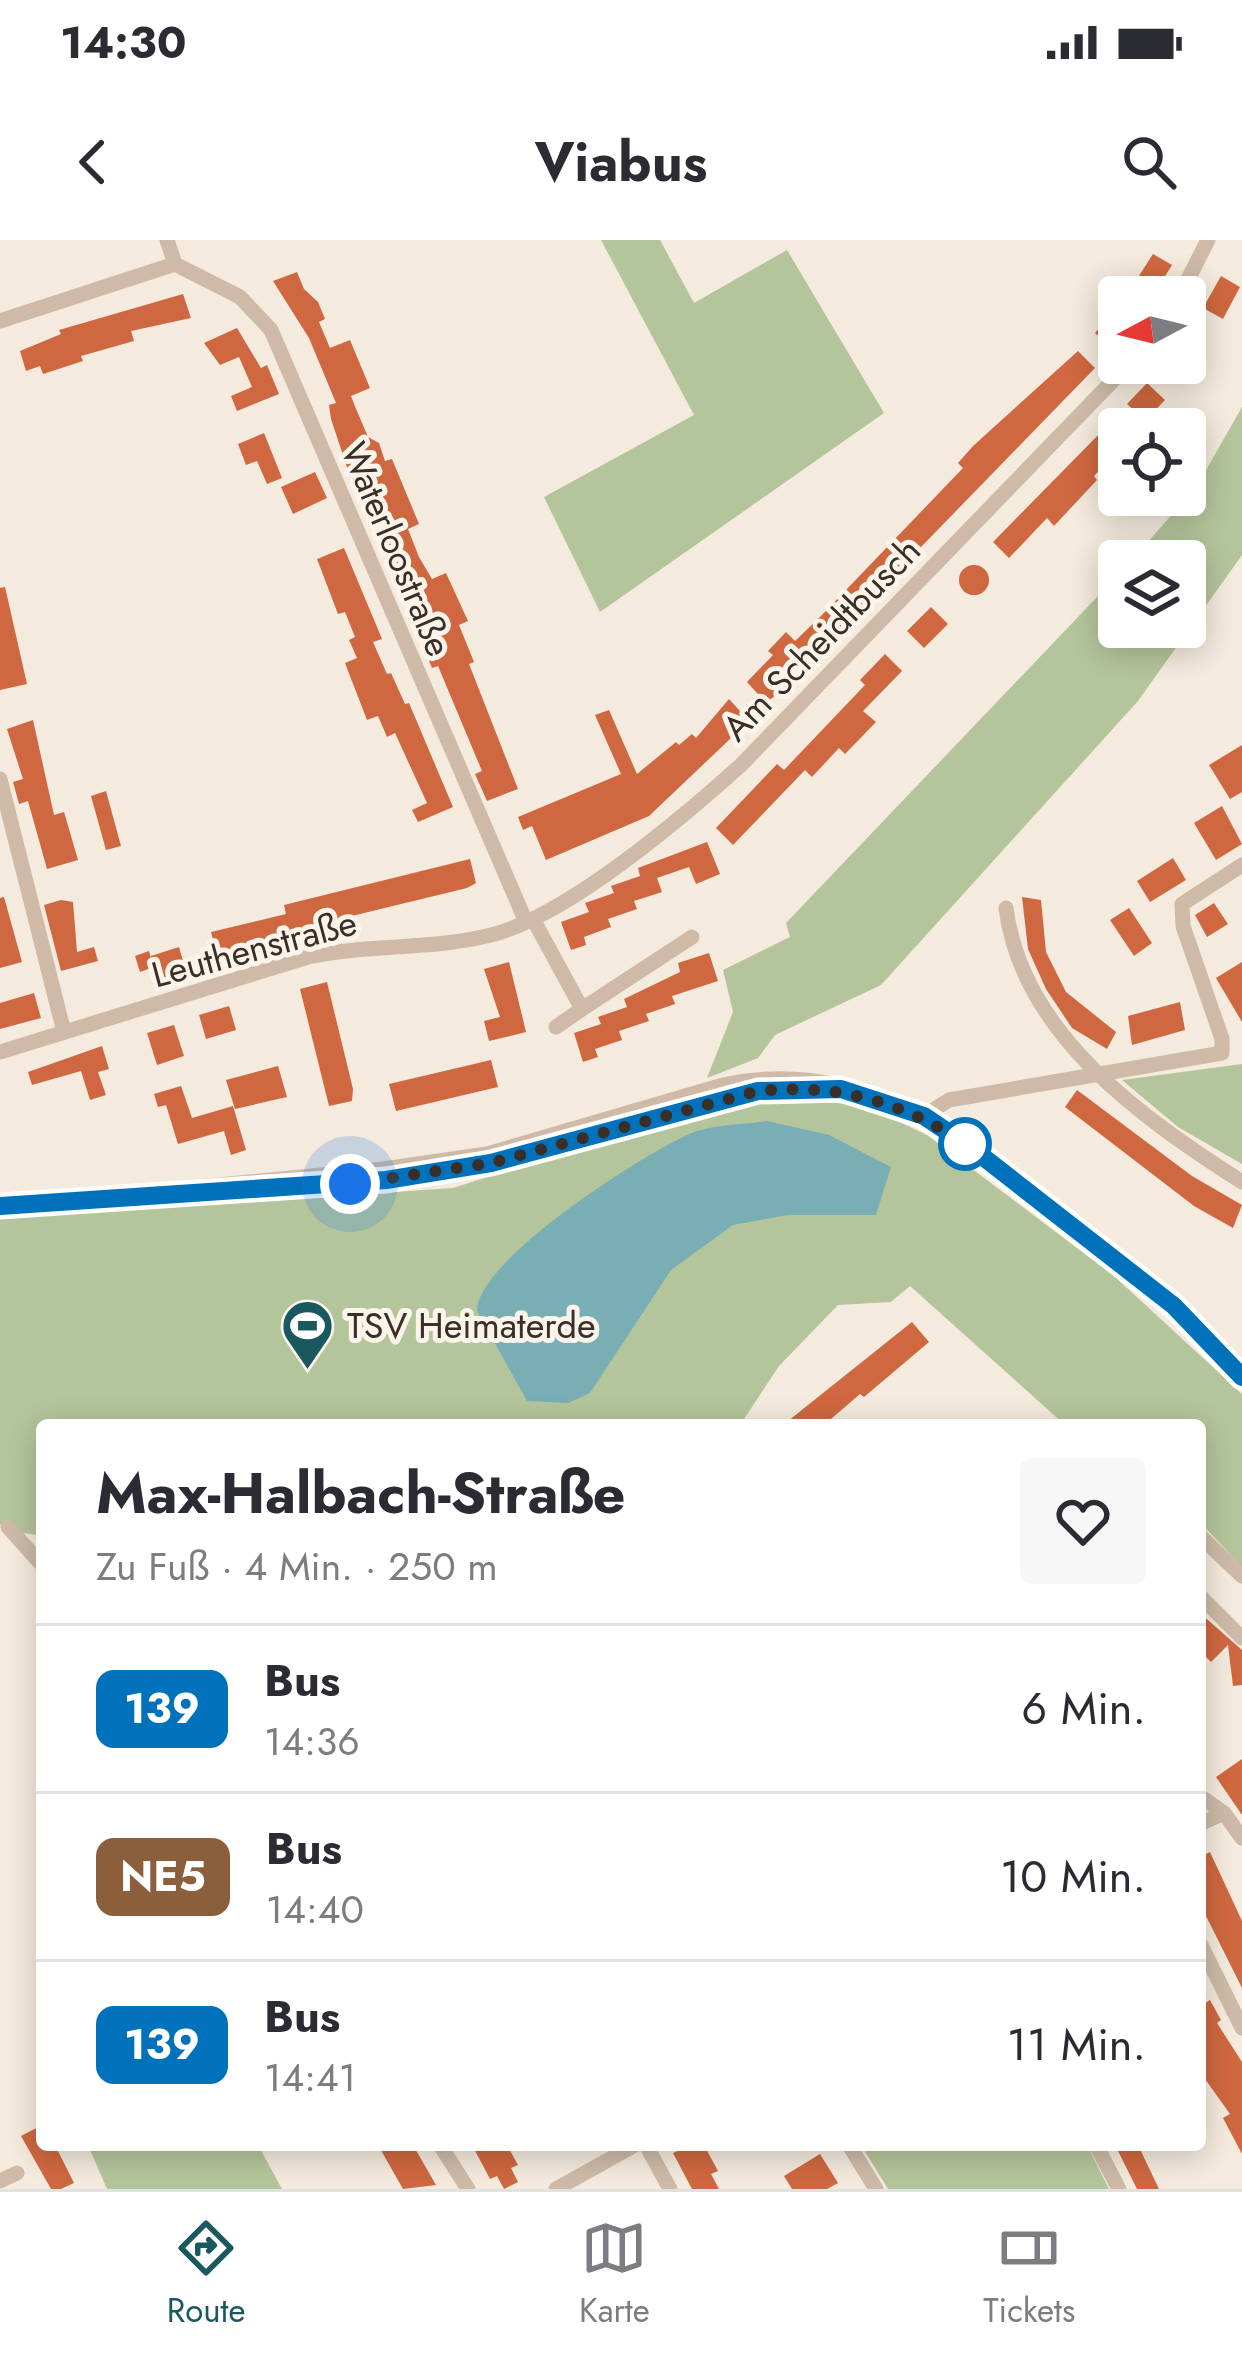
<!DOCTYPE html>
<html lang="de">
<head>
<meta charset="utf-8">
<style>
  :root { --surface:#fff; --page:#f7f7f7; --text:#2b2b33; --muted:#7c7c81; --line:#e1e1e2; --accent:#1a585f }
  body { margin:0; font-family:Jost,sans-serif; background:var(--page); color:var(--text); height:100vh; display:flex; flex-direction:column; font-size:45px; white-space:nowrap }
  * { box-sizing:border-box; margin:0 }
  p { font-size:39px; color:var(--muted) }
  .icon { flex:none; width:66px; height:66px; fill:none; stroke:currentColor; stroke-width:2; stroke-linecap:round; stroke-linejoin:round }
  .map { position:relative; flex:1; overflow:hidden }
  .side { position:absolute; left:36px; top:1179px; width:1170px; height:732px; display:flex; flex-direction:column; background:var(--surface); border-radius:12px; box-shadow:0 6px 30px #0003 }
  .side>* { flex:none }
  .badge { padding:0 24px; border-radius:18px; font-size:42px; line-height:78px }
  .needle { width:78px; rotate:263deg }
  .fabs { position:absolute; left:1098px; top:36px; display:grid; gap:24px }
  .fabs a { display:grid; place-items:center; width:108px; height:108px; border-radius:12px; background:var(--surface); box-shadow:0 6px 30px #0003; font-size:60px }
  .you { position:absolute; width:60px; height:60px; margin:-30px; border:9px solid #fff; border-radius:50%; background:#1a73e8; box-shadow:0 0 0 18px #1a73e833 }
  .map>.badge { position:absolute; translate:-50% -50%; box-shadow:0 0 0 6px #fff }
  .round { display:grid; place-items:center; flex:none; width:126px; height:126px; border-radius:12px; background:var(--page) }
  .summary { display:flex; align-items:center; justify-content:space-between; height:204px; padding:0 60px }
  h1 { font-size:57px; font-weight:700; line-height:90px }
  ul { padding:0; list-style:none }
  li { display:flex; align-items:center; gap:36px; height:168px; padding:0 60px; border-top:3px solid var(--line) }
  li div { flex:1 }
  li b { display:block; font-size:45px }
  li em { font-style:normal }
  li .badge { min-width:132px; font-weight:700; text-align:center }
  .status { display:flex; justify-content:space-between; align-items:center; height:84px; padding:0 60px; background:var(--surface); direction:ltr }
  .status svg { height:33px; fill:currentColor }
  header { display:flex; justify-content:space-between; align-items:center; height:156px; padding:0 60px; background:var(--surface); font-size:54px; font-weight:700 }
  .tabs { display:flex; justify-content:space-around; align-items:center; height:168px; border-top:3px solid var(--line); background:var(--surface); font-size:33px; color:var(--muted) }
  .tabs a { display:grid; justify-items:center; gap:6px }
  .tabs .on { color:var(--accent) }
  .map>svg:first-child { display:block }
  .green { fill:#b5c59b }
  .water { fill:#79afb4 }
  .building { fill:#cf6840 }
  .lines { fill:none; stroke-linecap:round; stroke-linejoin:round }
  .minor { stroke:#cebaa7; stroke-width:15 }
  .line-casing { stroke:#fff; stroke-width:27 }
  .line { stroke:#0072bc; stroke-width:18 }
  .walk { stroke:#3a2e28; stroke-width:12; stroke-dasharray:0 21.6 }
  .stop-dot { fill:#fff; stroke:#0072bc; stroke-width:6 }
  .labels { text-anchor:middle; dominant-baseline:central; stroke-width:10; stroke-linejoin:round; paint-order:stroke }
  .street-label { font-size:36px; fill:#3a2e28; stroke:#fbf4ea }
  .poi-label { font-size:36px; fill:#3a2e28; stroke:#fbf4ea; text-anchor:start }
</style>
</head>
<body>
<div class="status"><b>14:30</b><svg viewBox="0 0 49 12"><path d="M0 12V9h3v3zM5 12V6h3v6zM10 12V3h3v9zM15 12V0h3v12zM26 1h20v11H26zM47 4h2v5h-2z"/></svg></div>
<header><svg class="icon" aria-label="back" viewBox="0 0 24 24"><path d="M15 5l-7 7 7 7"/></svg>Viabus<svg class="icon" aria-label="search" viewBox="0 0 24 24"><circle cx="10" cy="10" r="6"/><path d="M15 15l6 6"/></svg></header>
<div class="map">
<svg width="1242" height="1949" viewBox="0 0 1242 1949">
  <rect width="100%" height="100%" fill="#f4eadd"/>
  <path class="green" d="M601,0H660L694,63L787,10L884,173L600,372L544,257L694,175Z
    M1242,167V315L1138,461L881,745L775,795L758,818L707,838L733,772L723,730L790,697L786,683L1119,334V387H1185V321H1131L1197,246Z
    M1242,824V924L1178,887L1122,840Z
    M765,849L874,870L927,895L1114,1036L1242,1154V1327L1200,1282V1185H1065L910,1046L891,1062L838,1065L779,1126L740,1185H42V1296L6,1290L0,1284V979L453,948Z
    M88,1905H258L282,1949H107Z
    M861,1905H1087L1109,1949H888Z"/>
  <path class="water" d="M767,881L829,895L891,927L876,975H787L733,985L671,1030L590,1153L568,1163L527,1161L477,1071C477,1020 640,917 685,896C708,884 741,885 767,881Z"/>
  <path class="building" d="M1153,14L1172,25L1154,54L1135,42Z
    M297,32L304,49L318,62L325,79L319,82L330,108L350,100L370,148L351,156L354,164L368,197L379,203L385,221L392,219L419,284L408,289L419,317L432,339L446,333L468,381L459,385L474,422L469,424L518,549L487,561L475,534L482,531L438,426L432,428L424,408L438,402L408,331L401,334L355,227L348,230L331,179L329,165L336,163L309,98L273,41Z
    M1221,36L1240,47L1223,79L1203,68Z
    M183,54L191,78L131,91L134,101L81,116L83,121L43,134L40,126L26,131L20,111L61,94L59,90Z
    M1119,64V100L1112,108L1095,93Z
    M237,88L261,128L267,125L279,154L237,171L231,156L252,147L239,117L220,125L204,103Z
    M1185,94L1205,110L1185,136Z
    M1078,111L1095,128L851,379L824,406L817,400L797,420L777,443L783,449L766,463L747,442L773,415L768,411L786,392L795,401L821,376L963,228L958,223L973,206Z
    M1147,143L1165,160L1145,181L1127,164Z
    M1106,187L1119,199V210L1094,236L1097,240L1054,286L1047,278L1009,318L993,302Z
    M264,193L282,238L267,244L257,221L246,225L238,204Z
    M315,232L327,258L293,274L281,247Z
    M344,308L382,399L373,402L387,434L391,433L405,464L409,463L453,567L418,582L412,570L427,563L395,493L387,497L378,476L367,480L345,423L357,418L349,400L355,397L345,372L338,374L317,319Z
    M959 340a15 15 0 1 1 30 0a15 15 0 1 1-30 0Z
    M5,347L27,444L0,450V348Z
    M931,367L948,384L924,408L907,391Z
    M885,414L902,431L863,471L876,482L845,514L839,508L812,537L805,530L733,605L716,588L777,524L784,530L865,445L860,440Z
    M729,459L749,481L649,576L546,620L532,586L523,590L518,577L621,534L595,475L609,470L637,534L676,502L679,505L692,494L696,498Z
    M33,480L54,575L64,572L78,620L47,629L28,561L19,564L13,542L23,539L7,489Z
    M1242,505V552L1230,559L1209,525Z
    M106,551L121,606L106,610L91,556Z
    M1222,566L1242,604L1216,620L1194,583Z
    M707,602L720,634L696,644L689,627L657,638L662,652L634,661L637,669L608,679L611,687L584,697L586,705L571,710L561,682L589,672L585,663L614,653L611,646L640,636L638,628Z
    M1173,618L1186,640L1150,662L1137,641Z
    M470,619L476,643L467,648L290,691L292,700L218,719L211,692L286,674L284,665Z
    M4,657L22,722L0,728V658Z
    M1022,657L1041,660L1046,712L1066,752L1116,792L1107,809L1072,788L1046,749L1028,709Z
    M61,660L73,662L77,712L94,707L98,721L61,731L44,665Z
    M1214,663L1228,684L1207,697L1195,675Z
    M1129,668L1152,703L1134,716L1110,680Z
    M179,707L186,731L158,740L154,727L140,732L135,716L149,711L152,722L151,716Z
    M709,713L718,741L672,756L675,764L646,774L649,781L619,791L622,800L595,809L598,817L583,822L574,793L601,784L598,777L627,767L624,759L680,732L678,723Z
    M509,722L526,792L489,801L484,781L500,777L484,729Z
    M1242,722V782L1216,738Z
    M327,742L353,849L352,861L329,866L300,749Z
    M34,753L41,778L0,789V763Z
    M1180,762L1185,790L1132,805L1128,776Z
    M229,766L236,790L206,799L199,775Z
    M174,785L184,816L157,825L147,793Z
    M102,806L109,829L98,832L106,855L90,860L81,831L32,845L28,832Z
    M491,820L498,847L396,871L389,844Z
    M278,826L287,857L235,869L226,840Z
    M181,846L192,878L233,866L246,910L231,915L224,891L178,904L166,865L158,867L154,854Z
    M1077,850L1192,936L1242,965L1233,988L1194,966L1065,867Z
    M912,1082L929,1102L864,1157L860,1154L824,1185H783Z
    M1200,1373L1242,1410V1445L1233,1446L1228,1405L1211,1422L1200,1411Z
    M1242,1519V1575L1216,1537Z
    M1210,1612L1242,1681V1748L1200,1664V1617Z
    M1210,1760L1221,1780L1217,1783L1242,1822V1914L1223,1878L1230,1874L1200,1832V1766Z
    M42,1885V1905H55L74,1943L61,1949H51L21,1896Z
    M378,1905H413L436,1945L403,1949Z
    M472,1905H507L518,1925L511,1928L518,1942L504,1949L497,1936L490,1939Z
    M678,1905H704L718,1931L711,1934L719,1949H692L673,1913L680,1910Z
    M1115,1905H1138L1159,1949H1137Z
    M820,1914L838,1943L827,1949H792L784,1936Z"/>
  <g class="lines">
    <path class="minor" d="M167,0L175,24
      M175,24L240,57L271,90L526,682
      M1179,57L1208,0
      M0,81L175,24
      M0,539L64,792
      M1006,668C1022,794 1142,878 1242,942
      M533,679L582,769L692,697
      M556,787L582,769
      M0,812L308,717C369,704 431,710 491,695C567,676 682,578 741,525L1130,123
      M924,876L949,860L1222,813V799L1183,686L1182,664L1242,625
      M505,919L757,851L820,848
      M208,953L385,940L458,928
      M0,966L383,929L487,914L723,845C865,814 957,901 1061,980C1126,1030 1186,1077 1242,1137
      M8,1287L42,1325
      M1200,1296L1242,1336
      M1200,1356L1242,1398
      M1200,1556L1224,1573L1242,1598
      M1200,1584L1224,1573
      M1200,1703L1242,1788
      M440,1905L468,1949
      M646,1905L670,1949
      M849,1905L876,1949
      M1096,1905L1119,1949
      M0,1941L17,1933
      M556,1949L635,1905"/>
  </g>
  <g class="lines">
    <defs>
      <path id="line" d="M0,966L386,940L491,923L758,851L841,849L924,876L973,909L1174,1066L1242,1137"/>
    </defs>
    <use href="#line" class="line-casing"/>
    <use href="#line" class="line"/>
    <path class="walk" d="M350,944L491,923L758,851C841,843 904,862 973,909L965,904"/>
  </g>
  <defs>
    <symbol id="stadium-pin" viewBox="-11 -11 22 30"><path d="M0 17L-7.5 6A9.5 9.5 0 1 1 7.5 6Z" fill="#1a585f" stroke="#fbf4ea"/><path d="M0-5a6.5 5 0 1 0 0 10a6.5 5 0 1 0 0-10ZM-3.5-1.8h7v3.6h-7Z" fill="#fff"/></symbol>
  </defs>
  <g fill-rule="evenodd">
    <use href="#stadium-pin" x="278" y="1056" width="59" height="81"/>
  </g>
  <circle class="stop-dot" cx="965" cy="904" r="24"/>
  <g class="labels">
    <g class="street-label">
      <text transform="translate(397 309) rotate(67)">Waterloostraße</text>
      <text transform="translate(821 399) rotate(-46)">Am Scheidtbusch</text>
      <text transform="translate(254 708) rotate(-15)">Leuthenstraße</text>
    </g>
    <g class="poi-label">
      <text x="347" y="1085">TSV Heimaterde</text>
    </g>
  </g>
</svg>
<div class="fabs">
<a><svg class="needle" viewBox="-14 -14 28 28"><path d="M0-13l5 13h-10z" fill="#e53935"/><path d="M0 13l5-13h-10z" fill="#7c7c81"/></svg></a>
<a><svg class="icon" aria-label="locate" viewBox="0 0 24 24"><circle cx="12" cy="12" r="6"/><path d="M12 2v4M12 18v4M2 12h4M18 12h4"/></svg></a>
<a><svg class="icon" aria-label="layers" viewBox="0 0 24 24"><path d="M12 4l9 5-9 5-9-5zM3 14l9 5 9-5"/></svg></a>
</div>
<div class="you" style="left:350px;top:944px"></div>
<section class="side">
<div class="summary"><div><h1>Max-Halbach-Straße</h1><p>Zu Fuß · 4 Min. · 250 m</p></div><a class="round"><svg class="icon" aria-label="heart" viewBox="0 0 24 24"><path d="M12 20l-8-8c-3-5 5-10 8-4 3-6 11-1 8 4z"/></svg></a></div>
<ul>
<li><span class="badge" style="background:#0072bc;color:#fff">139</span><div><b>Bus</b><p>14:36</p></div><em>6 Min.</em></li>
<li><span class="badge" style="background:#8b5e3c;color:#fff">NE5</span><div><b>Bus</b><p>14:40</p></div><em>10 Min.</em></li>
<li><span class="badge" style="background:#0072bc;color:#fff">139</span><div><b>Bus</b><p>14:41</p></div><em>11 Min.</em></li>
</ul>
</section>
</div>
<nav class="tabs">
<a class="on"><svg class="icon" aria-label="directions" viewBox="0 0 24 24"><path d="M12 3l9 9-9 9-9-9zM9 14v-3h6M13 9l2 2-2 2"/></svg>Route</a>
<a><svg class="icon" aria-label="map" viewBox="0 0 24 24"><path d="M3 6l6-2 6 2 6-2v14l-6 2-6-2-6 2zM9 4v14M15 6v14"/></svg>Karte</a>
<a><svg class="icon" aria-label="tickets" viewBox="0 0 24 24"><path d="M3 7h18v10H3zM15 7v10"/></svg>Tickets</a>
</nav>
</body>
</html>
